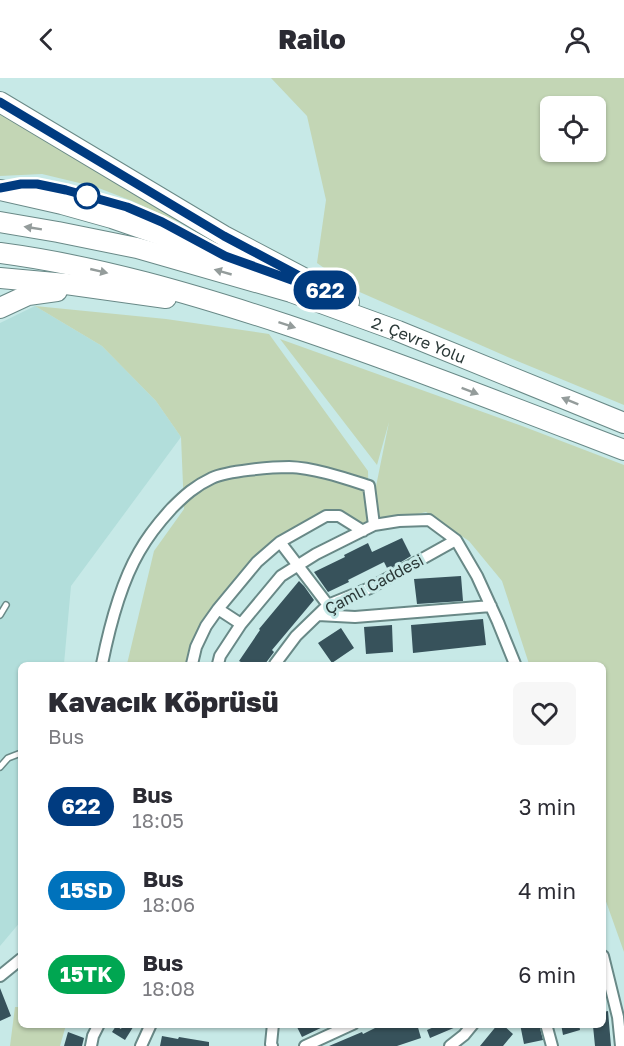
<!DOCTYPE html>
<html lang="en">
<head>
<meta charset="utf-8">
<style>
  :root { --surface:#fff; --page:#f7f7f7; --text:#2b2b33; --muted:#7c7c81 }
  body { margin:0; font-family:"Golos Text",sans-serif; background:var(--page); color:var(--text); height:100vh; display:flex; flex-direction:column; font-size:22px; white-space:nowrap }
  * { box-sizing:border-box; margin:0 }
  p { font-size:20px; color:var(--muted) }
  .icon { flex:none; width:33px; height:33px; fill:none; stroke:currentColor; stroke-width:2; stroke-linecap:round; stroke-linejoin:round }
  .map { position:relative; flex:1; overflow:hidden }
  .sheet { position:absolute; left:18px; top:584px; width:588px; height:366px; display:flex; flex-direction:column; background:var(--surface); border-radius:9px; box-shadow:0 2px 4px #0004 }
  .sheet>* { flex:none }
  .badge { padding:0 12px; border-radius:20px; font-size:21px; line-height:39px }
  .controls { position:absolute; left:540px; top:18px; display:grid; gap:12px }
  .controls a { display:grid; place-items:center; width:66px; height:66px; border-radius:9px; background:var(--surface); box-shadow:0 2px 4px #0004; font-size:30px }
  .map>.badge { position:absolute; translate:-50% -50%; box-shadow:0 0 0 3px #fff }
  .round { display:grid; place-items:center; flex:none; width:63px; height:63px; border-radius:9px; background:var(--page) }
  .summary { display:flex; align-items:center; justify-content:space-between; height:102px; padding:0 30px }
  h1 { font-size:28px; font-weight:800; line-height:45px }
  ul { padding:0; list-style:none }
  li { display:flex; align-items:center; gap:18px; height:84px; padding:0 30px }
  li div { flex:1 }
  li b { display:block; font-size:22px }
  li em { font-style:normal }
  li .badge { min-width:66px; font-weight:700; text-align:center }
  header { display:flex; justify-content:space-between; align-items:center; height:78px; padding:0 30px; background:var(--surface); font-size:27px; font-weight:800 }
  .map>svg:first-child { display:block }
  .built { fill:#b2dedb }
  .green { fill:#c3d6b5; fill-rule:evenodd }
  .building { fill:#37525b }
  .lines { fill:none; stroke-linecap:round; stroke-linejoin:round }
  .lane-casing { stroke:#698987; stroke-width:8 }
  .street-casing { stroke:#698987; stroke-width:14 }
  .highway-casing { stroke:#698987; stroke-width:22 }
  .lane { stroke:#fff; stroke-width:5 }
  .street { stroke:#fff; stroke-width:10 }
  .highway { stroke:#fff; stroke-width:20 }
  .oneway { fill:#949c9b }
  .line-casing { stroke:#fff; stroke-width:14 }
  .line { stroke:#003b80; stroke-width:9 }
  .stop-dot { fill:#fff; stroke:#003b80; stroke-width:3 }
  .labels { text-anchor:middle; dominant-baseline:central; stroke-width:6; stroke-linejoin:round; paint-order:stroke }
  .street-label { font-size:16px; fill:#2a3837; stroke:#c7e9e7 }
</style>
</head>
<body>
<header><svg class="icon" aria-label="back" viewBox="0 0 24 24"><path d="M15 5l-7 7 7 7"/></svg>Railo<svg class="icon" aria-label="person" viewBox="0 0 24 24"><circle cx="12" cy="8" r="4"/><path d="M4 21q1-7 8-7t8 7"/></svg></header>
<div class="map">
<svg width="624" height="968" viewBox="0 0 624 968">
  <rect width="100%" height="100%" fill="#c7e9e7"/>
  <path class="built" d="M35,228L102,268L156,323L181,359L71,508L64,586H21V843L0,868V245Z"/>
  <path class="green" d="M271,0H624V327L510,280L355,212L317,185L326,122L307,38ZM550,28H596V74H550Z
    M0,35L196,152L132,123L96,109L42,96L0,98Z
    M35,228L166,241L269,256L368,393L369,443L389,344L377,387L280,261L522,348L624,387V874L603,815V586H529L502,503L469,463L426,434L370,447L363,452L340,436L252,485L210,532L195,561L188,586H127L154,473L184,431L181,359L156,323L102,268Z
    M15,929H21V946L66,947L60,968H10Z"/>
  <path class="building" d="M402,460L411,478L388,492L384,484L348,502L349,504L328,514L314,494L345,479L344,477L368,465L372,474Z
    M461,498L463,523L417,526L414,501Z
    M299,503L304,508L314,522L272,572L274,574L265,586H245L239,583L260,552L259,551Z
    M483,541L486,567L413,575L411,547Z
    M392,547L393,574L366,576L364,549Z
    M341,550L354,570L332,585L318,565Z
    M0,910L11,938L0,943Z
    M608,933L611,968H595L593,948L603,947V934Z
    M123,946H135L125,962L112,954L116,948L121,951Z
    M302,946H329L302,959L297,949Z
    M383,946H417L421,960L397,968H329L362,954L363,956Z
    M441,946H463L430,960L427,952Z
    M498,946H502L513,956L503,968H480Z
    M520,946H539L543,962L524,966Z
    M561,946H579L580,952L563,957Z
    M68,954L84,960L82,968H64Z
    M162,958L178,961L179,959L209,964V968H160Z"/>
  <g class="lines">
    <defs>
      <path id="lane" d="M13,107C35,103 57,110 78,115C115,125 150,137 184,156
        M0,537L6,527
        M0,689L8,680L21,675"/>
      <path id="street" d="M280,464L328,527
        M218,531L241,546
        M318,537L355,539L491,528
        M102,586C109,551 121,505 139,474C148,458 160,443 172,430C185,417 195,408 212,400C227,393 271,389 289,389C315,390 344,400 369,408L374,447
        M192,586L196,569L206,548L218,531L257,484L280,464L326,438H339L363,453
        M218,586L220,578L241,546L281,498L316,476L374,447L399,443L429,442L456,462L477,498L498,544L515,586
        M275,586L296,558L328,527L370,510L456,462
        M603,878L618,939L621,968
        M0,898L21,881
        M546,946L552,968
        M91,968L93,958L99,946
        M141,968L151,946
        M272,968L271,966L273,946
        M305,968L353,946
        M450,968L464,957L473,946"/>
      <g id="highway">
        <path d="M0,24L224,158L349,224"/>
        <path d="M0,112L62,126L112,140L271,195"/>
        <path id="s1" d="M0,144L58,154L137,170L291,214L398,253L624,345"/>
        <path d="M0,175C98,188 193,216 287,247C400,285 512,329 624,372"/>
        <path d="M0,200L66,206L166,220"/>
        <path d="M0,230L28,217L57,213"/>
      </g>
    </defs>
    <use href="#lane" class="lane-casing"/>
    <use href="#street" class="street-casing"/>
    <use href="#highway" class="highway-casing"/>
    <use href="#lane" class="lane"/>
    <use href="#street" class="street"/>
    <use href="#highway" class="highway"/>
  </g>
  <defs><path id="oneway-solid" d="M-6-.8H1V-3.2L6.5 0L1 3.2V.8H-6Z" transform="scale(1.5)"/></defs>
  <g class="oneway">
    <use href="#oneway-solid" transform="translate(33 150) rotate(-171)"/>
    <use href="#oneway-solid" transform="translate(99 193) rotate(13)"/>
    <use href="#oneway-solid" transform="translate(223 194) rotate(-164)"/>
    <use href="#oneway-solid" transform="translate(287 247) rotate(18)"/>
    <use href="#oneway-solid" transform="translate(470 313) rotate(21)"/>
    <use href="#oneway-solid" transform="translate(570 323) rotate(-158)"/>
  </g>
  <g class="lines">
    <defs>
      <path id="line" d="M0,24L224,158L339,219L225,178L162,144L127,129L66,112L37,106H21L0,110"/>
    </defs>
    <use href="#line" class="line-casing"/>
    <use href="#line" class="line"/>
  </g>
  <circle class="stop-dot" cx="87" cy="118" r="12"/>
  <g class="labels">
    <g class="street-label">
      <text stroke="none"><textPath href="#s1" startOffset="436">2. Çevre Yolu</textPath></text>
      <text transform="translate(374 506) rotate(-28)">Çamlı Caddesi</text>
    </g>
  </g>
</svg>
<div class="controls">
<a><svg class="icon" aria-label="locate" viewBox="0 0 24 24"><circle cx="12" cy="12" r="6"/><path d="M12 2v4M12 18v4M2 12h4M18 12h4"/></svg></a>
</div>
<b class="badge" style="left:325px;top:212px;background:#003b80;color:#fff">622</b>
<section class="sheet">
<div class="summary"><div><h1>Kavacık Köprüsü</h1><p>Bus</p></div><a class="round"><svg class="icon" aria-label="heart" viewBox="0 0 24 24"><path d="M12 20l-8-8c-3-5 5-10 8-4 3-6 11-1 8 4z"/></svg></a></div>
<ul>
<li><span class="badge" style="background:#003b80;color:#fff">622</span><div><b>Bus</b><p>18:05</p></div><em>3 min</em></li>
<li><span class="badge" style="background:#0072bc;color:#fff">15SD</span><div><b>Bus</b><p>18:06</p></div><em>4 min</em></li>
<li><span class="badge" style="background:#00a651;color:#fff">15TK</span><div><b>Bus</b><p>18:08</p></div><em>6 min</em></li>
</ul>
</section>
</div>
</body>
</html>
